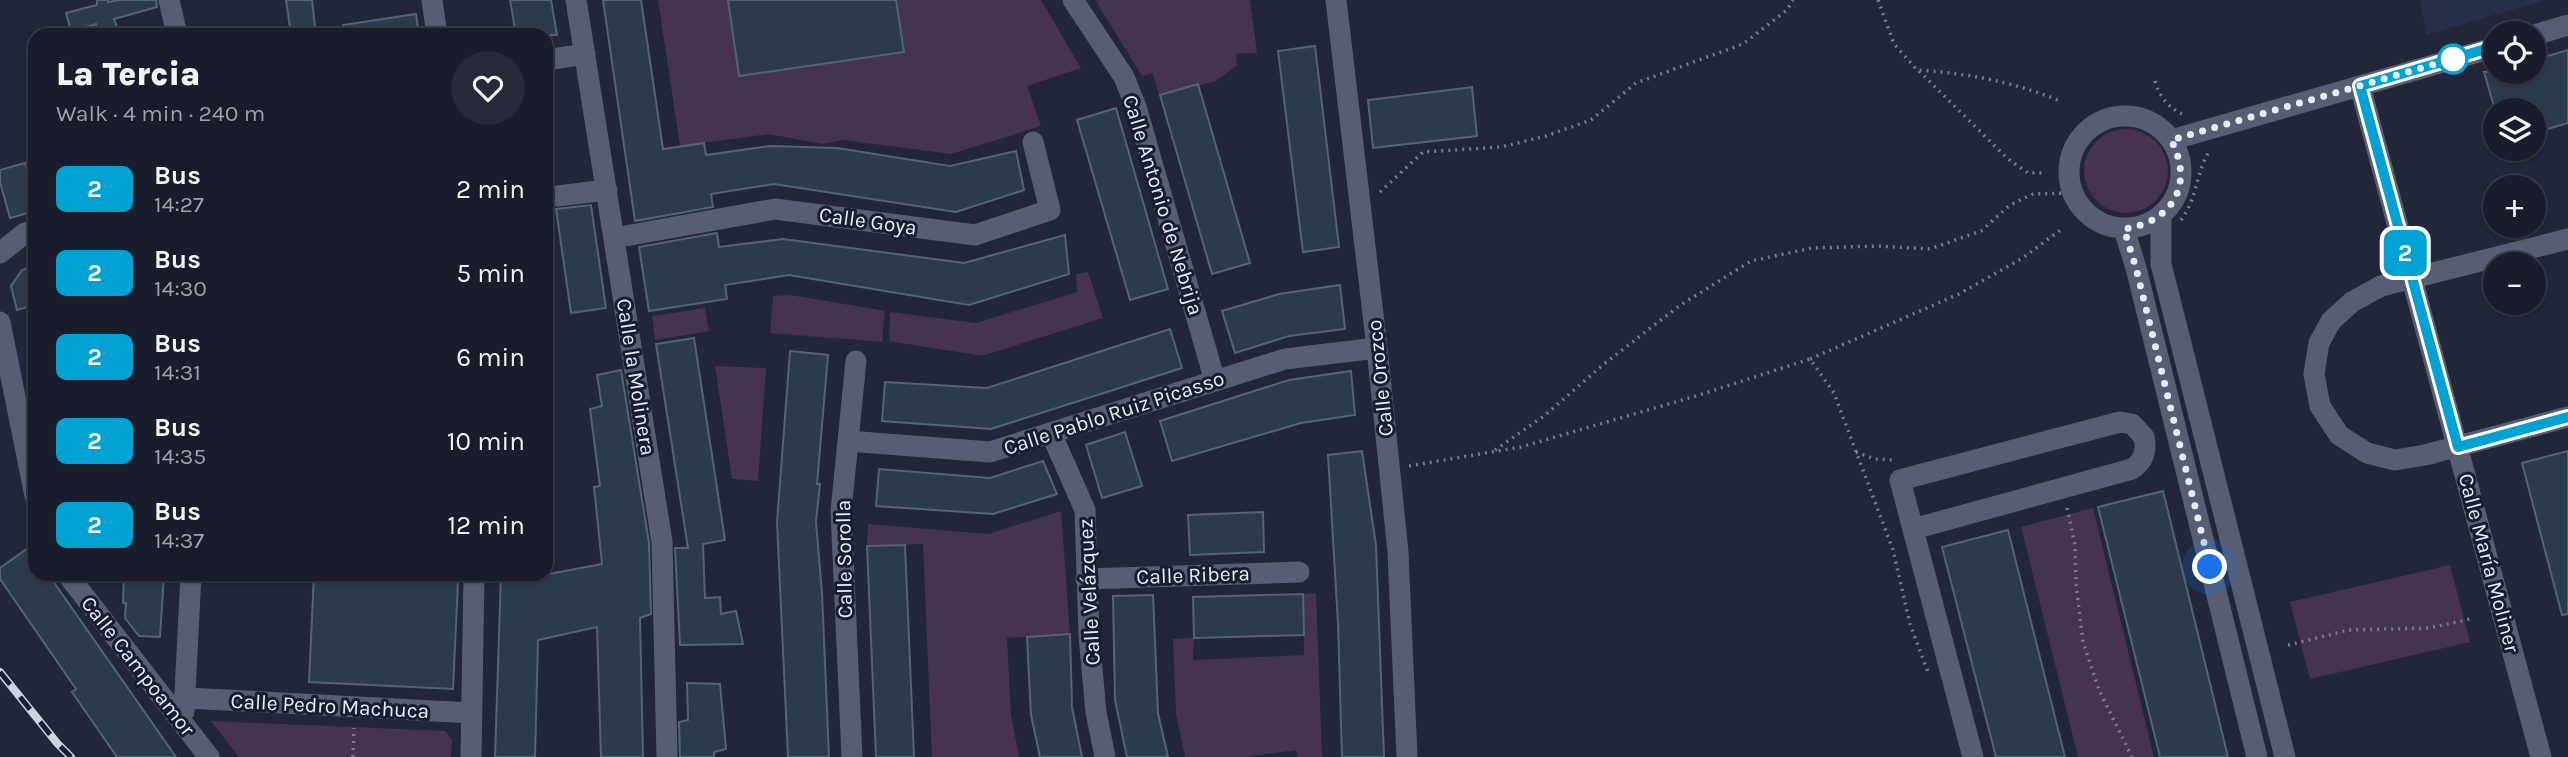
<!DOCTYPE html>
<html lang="en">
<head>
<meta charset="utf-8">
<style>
  :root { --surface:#191c2b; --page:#262937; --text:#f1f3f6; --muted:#9fa1a9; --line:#373a47 }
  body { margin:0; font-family:Karla,sans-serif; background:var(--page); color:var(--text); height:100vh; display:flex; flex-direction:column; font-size:26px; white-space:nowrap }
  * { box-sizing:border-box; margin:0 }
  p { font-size:23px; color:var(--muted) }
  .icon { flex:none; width:38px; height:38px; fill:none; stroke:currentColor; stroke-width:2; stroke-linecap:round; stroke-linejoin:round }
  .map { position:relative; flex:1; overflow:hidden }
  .panel { position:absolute; left:28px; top:28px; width:525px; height:553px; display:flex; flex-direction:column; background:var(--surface); border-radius:21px; box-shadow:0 2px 5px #0004,0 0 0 2px var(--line) }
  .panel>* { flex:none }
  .badge { padding:0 14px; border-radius:10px; font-size:24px; line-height:46px }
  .controls { position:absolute; left:2483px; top:21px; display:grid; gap:14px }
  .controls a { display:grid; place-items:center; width:63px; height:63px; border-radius:50%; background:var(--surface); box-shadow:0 2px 5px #0004,0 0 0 2px var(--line); font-size:35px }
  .you { position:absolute; width:35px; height:35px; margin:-18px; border:5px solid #fff; border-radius:50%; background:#1a73e8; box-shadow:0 0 0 10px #1a73e833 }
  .map>.badge { position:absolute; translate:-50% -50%; box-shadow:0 0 0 4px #fff }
  .round { display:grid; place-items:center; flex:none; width:74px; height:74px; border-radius:37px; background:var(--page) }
  .head { display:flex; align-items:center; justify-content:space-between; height:119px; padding:0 28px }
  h1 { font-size:33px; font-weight:800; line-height:52px }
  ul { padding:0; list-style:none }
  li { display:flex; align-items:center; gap:21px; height:84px; padding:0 28px }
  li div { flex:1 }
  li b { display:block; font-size:26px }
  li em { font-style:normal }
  li .badge { min-width:77px; font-weight:700; text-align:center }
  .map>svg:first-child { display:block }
  .built { fill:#282f48 }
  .green { fill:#46334d }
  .building { fill:#2b3b4c; stroke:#526476; stroke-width:2 }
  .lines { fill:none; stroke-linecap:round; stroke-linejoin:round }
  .path { stroke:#787d8d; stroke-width:3.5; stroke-dasharray:2 5; stroke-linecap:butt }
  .street { stroke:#575e73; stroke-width:21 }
  .rail-casing { stroke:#ced2e0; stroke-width:8 }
  .rail { stroke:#181d2f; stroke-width:5; stroke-dasharray:16; stroke-linecap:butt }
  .line-casing { stroke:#fff; stroke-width:16 }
  .line { stroke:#00a2d3; stroke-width:10 }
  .walk { stroke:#e8ecf9; stroke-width:7; stroke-dasharray:0 12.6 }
  .stop-dot { fill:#fff; stroke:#00a2d3; stroke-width:3.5 }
  .labels { text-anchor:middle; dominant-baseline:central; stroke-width:6; stroke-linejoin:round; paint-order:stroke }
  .street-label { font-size:21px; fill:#e8ecf9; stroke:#181d2f }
</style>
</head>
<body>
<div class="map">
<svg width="2568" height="757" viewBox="0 0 2568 757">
  <rect width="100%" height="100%" fill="#212639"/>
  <path class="built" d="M2420,0H2545L2426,35Z"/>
  <path class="green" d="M658,0H728L740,76L904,52L896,0H1041L1081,68L1027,86L1041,126L951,154L843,140L822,144L769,134L680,146Z
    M1095,0H1250L1257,53L1236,54L1237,65L1216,81L1159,95L1153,73L1142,76Z
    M2084 171a42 42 0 1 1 84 0a42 42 0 1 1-84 0Z
    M1088,272L1103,318L982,356L889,341L890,312L976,323L1077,292L1076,274Z
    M790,295L885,311L882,342L770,333L773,296Z
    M705,308L709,331L655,340L652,316Z
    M715,366L766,368L758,481L732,479Z
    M2093,508L2154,757H2078L2021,527Z
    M1061,511L1070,634L1007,638L1011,715L1019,757H932L923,544L867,546L868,524L988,534Z
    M2450,565L2470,642L2310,679L2290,602Z
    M1316,593L1322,757H1298L1296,750L1246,757H1185L1176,714L1173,639L1194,638L1193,660L1304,655L1303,594Z
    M211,721L445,731L452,739L451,757H239Z"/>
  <path class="building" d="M97,0H108V2L118,0H156L157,7L114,19L120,35H95L96,24L71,31L66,13L97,5Z
    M286,0H312L316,35H291Z
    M510,0H551L557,35H516Z
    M603,0H641L663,149L704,143L706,155L770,146L837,148L950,166L1016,151L1024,190L956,212L774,184L711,194L713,207L635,221Z
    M728,0H896L904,52L739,76Z
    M416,14L419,35H344L343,25Z
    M1315,46L1339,247L1303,252L1278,51Z
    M2568,50V123L2534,133V110H2495L2484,72H2534V60Z
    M1198,84L1250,263L1212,274L1160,95Z
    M1472,87L1477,136L1373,148L1368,100Z
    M1116,108L1168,289L1130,300L1077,120Z
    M25,163L30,179L35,178V211L10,218L0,182V170Z
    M591,205L606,308L571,313L556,209Z
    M717,233L719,247L783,239L964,263L1065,235L1069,274L969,305L789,275L725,285L727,299L649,311L639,247Z
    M35,266V305L17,310L11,286L22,270Z
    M1340,285L1345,329L1289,336L1235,353L1222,311L1279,294Z
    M1170,329L1182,368L991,429L882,421L885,382L987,388Z
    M694,338L725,540L703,544L705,598L720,597L721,614L736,611L743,644L680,645L675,548H688L656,344Z
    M790,351L828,355L817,484H820L816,522L822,593L829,757H788L777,522Z
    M621,370L649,543L651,614L640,618L643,757H601L597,627L538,640L535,757H495L501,574H549L602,564L594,487L600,486L590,409L602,406L597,375Z
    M1351,371L1355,415L1301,423L1172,461L1160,421L1289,380Z
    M1125,432L1142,486L1102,498L1086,445Z
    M1362,451L1376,545L1384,757H1342L1338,623L1328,455Z
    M2568,451V614L2562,615L2522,463Z
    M1043,461L1057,494L993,514L876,506L879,469L990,478Z
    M2163,491L2228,757H2160L2098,507Z
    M1263,512L1264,552L1190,555L1188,515Z
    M2008,530L2065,757H1996L1942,547Z
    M35,543V574H48L176,757H117L72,692L76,689L0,579V568Z
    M905,545L914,757H876L867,546Z
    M124,574H164L160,637L139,636L125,618L126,603H123Z
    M314,574L458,582L453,689L309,682Z
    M1303,594L1304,635L1194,638L1193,597Z
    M1153,595L1158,713L1168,757H1127L1115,700L1113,596Z
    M1070,634L1072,707L1082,757H1040L1031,715L1027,637Z
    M687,683L720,684L726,749L714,752V757H680L679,722L688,720Z"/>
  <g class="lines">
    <path class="path" d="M1878,0L1894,44L1917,70C1967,73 2014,82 2060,101
      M1919,71L2008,159L2028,173H2042
      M2155,81C2160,98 2169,108 2184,115
      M1380,192L1423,152L1501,147L1546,136L1591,120L1636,83L1743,44L1787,10L1793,0
      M2181,220C2199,195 2195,173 2210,150
      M1810,359L1959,294L2021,259L2062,229
      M1495,450L1544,416L1604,364L1679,306L1751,261L1812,248L1878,246L1930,249L1981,231L2010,205L2033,194L2072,193
      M1856,452L1875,459L1893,460
      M1409,466L1521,447L1696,396L1810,359L1834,393L1893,550L1910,624L1928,672
      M2067,508L2075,545L2076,584L2083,642L2099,690L2132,757
      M2288,645L2349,630L2429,628L2470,619
      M353,757L354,728"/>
    <path class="street" d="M169,0L177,35
      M432,0L437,35
      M576,0L662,542L667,757
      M1073,0L1124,77L1136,107L1215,381
      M1336,0L1377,348L1398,552L1407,757
      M2534,35L2568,25
      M546,60L585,54
      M2360,86L2541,757
      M2069 172a56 56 0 1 1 112 0a56 56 0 1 1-112 0Z
      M2171,140L2496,47
      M557,196L607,190
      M2161,216V264L2285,757
      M2124,229L2136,268L2257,757
      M614,238L775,209L975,235L1050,210L1033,142
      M2568,239L2381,286L2352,302L2331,321L2319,343L2314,374L2320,406L2339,435L2367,453L2395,460L2425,455L2568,417
      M0,253L25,233L35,230
      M0,322L35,496
      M1051,433L1085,510L1089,636L1096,712L1105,757
      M848,441L990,452L1285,359L1377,348
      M1913,529L2132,469C2144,461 2147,451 2144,437L2132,424L2120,422L1900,480L1973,757
      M67,574L209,757
      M1086,579L1299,572
      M187,698L472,713
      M184,712L191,574
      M471,757L474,574
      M852,757L841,511L856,361"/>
    <defs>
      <path id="rail" d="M0,672L57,743L71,757"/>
    </defs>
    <use href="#rail" class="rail-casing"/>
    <use href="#rail" class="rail"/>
  </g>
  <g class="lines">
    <defs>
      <path id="line" d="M2496,46L2360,86L2458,447L2568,417"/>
    </defs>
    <use href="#line" class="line-casing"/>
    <use href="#line" class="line"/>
    <path class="walk" d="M2210,567L2136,268L2124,229C2172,222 2195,185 2171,140L2453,59"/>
  </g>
  <circle class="stop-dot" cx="2453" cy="59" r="14"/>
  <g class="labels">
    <g class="street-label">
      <text transform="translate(1163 205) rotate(73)">Calle Antonio de Nebrija</text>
      <text transform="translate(868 221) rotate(8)">Calle Goya</text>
      <text transform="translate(636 377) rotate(81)">Calle la Molinera</text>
      <text transform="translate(1380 378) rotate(-96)">Calle Orozco</text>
      <text transform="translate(1114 413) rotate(-18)">Calle Pablo Ruiz Picasso</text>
      <text transform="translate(844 559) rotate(-91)">Calle Sorolla</text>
      <text transform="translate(2489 563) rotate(75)">Calle María Moliner</text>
      <text transform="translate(1193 575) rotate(-2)">Calle Ribera</text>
      <text transform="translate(1089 592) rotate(-93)">Calle Velázquez</text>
      <text transform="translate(138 666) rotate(52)">Calle Campoamor</text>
      <text transform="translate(330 706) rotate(3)">Calle Pedro Machuca</text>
    </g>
  </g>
</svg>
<div class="controls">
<a><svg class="icon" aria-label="locate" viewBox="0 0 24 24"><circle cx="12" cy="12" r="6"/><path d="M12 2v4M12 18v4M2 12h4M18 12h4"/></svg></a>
<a><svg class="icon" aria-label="layers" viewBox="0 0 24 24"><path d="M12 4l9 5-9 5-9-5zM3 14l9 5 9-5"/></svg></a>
<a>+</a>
<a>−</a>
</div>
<div class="you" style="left:2210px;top:567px"></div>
<b class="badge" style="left:2405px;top:253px;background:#00a2d3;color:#fff">2</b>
<section class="panel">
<div class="head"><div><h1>La Tercia</h1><p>Walk · 4 min · 240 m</p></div><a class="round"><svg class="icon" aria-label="heart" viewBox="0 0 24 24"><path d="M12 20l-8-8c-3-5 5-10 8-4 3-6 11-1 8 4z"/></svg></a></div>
<ul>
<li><span class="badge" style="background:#00a2d3;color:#fff">2</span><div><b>Bus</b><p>14:27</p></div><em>2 min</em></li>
<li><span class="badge" style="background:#00a2d3;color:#fff">2</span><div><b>Bus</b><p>14:30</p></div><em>5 min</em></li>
<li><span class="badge" style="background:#00a2d3;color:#fff">2</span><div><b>Bus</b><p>14:31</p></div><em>6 min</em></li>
<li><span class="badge" style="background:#00a2d3;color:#fff">2</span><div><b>Bus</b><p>14:35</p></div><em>10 min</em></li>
<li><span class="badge" style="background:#00a2d3;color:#fff">2</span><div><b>Bus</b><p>14:37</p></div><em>12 min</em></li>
</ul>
</section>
</div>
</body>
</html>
